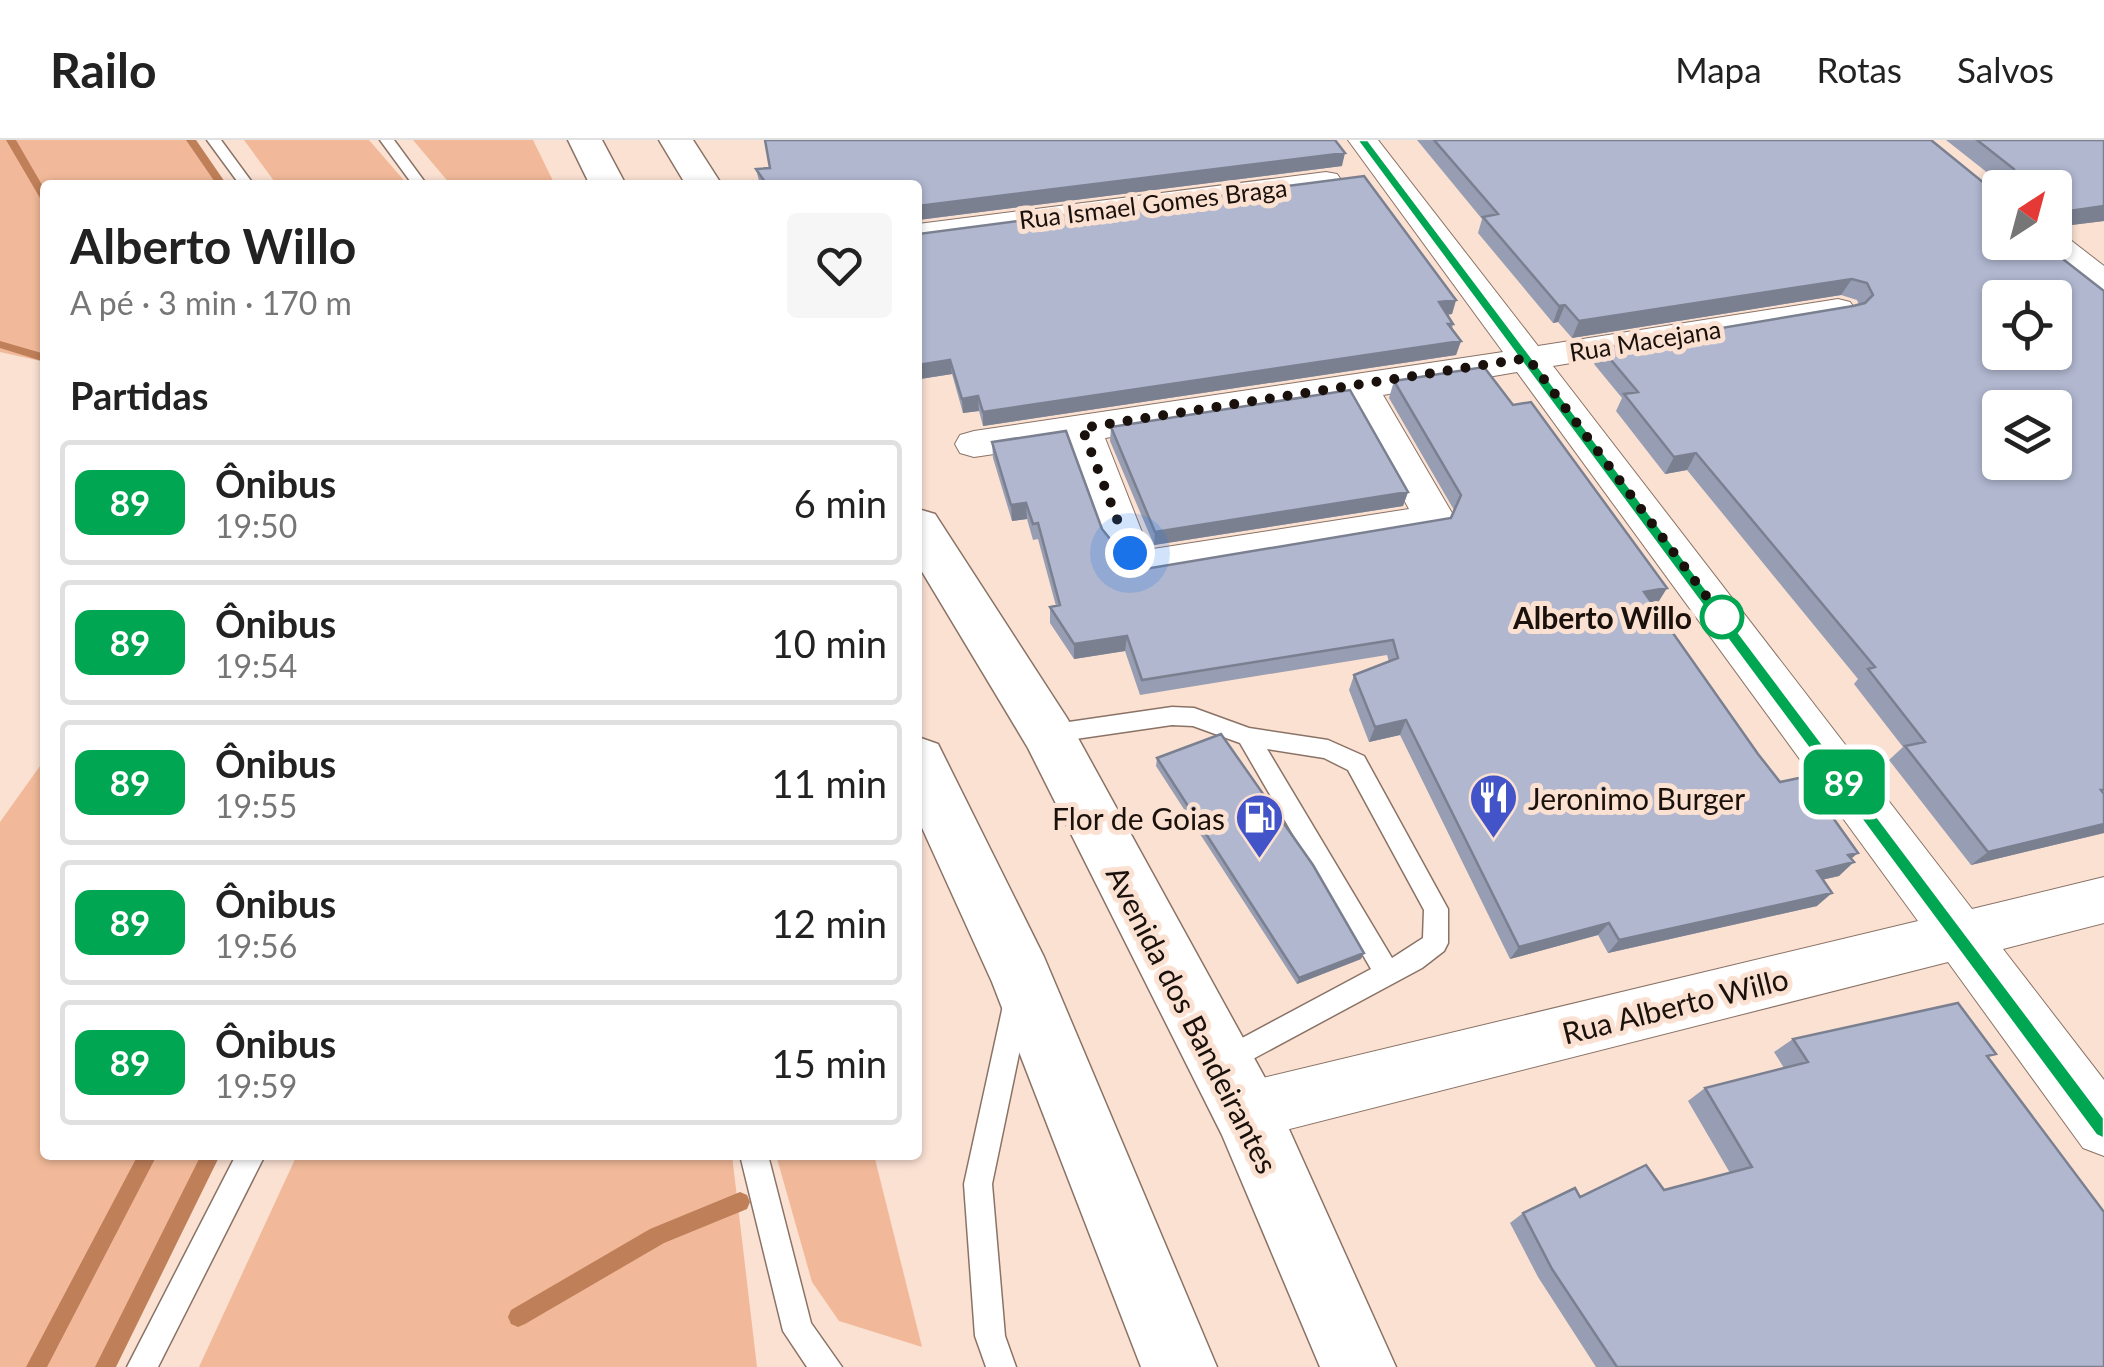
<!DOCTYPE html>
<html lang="pt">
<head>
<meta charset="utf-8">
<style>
  :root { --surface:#fff; --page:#f6f6f6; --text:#222; --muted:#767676; --line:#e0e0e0 }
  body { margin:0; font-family:Lato,sans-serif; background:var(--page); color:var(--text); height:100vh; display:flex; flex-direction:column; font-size:38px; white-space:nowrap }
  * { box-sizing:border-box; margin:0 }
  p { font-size:32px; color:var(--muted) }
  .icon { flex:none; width:55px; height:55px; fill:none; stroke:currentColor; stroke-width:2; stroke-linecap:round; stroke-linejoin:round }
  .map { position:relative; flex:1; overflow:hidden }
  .sheet { position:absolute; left:40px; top:40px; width:882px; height:980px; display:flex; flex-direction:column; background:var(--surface); border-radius:10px; box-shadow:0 2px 8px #0004 }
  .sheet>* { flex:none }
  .badge { padding:0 20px; border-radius:15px; font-size:35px; line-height:65px }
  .needle { width:65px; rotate:36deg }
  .controls { position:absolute; left:1982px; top:30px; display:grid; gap:20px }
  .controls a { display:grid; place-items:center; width:90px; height:90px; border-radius:10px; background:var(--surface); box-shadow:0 2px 8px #0004; font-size:50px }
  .you { position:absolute; width:50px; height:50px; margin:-25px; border:8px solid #fff; border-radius:50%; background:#1a73e8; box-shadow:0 0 0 15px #1a73e833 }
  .map>.badge { position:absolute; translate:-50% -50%; box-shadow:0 0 0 5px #fff }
  h2 { padding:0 30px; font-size:38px; line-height:90px }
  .round { display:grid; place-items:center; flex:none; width:105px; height:105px; border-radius:10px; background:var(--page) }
  .head { display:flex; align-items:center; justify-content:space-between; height:170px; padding:0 30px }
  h1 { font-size:48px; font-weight:700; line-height:75px }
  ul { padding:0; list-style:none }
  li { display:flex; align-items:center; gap:30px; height:125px; margin:0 20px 15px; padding:0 10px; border:5px solid var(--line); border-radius:10px }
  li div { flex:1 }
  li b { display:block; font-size:38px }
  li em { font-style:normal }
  li .badge { min-width:110px; font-weight:700; text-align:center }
  header { display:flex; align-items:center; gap:60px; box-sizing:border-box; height:140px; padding:0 50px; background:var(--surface); border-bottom:2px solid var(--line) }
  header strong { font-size:48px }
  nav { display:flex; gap:55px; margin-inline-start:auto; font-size:35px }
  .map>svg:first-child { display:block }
  .green { fill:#f1b999 }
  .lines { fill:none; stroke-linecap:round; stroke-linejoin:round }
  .stream { fill:#bf7f59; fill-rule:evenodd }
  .service-casing { stroke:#8a7366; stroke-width:3 }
  .minor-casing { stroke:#8a7366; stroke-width:2 }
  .trunk-casing { stroke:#8a7366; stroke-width:3 }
  .service { fill:#fff; fill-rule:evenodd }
  .minor { fill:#fff; fill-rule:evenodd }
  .trunk { fill:#fff; fill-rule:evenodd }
  .wall { fill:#979db2 }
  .shaded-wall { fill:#7b8091 }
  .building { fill:#b0b7cf; stroke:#7b8091; stroke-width:2.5; fill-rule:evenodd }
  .line { fill:#00a651; stroke:#fff; stroke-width:2.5 }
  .walk { stroke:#1a110c; stroke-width:10; stroke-dasharray:0 18 }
  .stop-dot { fill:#fff; stroke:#00a651; stroke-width:5 }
  .labels { text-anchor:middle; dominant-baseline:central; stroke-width:10; stroke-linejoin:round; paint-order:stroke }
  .far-street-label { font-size:25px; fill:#1a110c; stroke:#fbe1d2 }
  .stop-label { font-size:30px; font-weight:bold; fill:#1a110c; stroke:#fbe1d2; text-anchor:end }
  .poi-label { font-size:30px; fill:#1a110c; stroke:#fbe1d2; text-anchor:start }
  .street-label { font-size:30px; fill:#1a110c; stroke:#fbe1d2 }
</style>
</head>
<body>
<header>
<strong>Railo</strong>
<nav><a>Mapa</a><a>Rotas</a><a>Salvos</a></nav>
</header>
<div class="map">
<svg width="2104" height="1227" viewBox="0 0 2104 1227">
  <rect width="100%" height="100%" fill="#fbe1d2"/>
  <path class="green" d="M0,0H188L218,45H45V222L0,212Z
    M244,0H369L408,45H277Z
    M413,0H533L555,45H451Z
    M45,619V1015H206L99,1227H0V682Z
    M297,1015H732L757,1227H199Z
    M776,1015H874L922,1207L839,1181L812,1142Z"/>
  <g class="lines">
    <path class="stream" d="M6,0H16L45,50V61L40,58Z
      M186,0H196L227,45H217Z
      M0,201L45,214V222L0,208Z
      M138,1015H157L47,1227H26Z
      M201,1015H220L116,1227H95Z
      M740,1052L747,1055L750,1062L747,1069L664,1103L525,1184L518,1187L511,1184L508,1177L511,1170L650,1089Z"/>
    <defs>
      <path id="service" d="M207,0H221L254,45H240Z
        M380,0H394L427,45H413Z
        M1172,567L1194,568L1249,588L1328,600L1364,616L1448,769V803L1444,811L1422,828L1223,935L1214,931L1210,922L1214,913L1371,829L1240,603L1193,586L1172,585L1048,603L1040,600L1037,594L1040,588L1048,585ZM1267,609L1324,618L1348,630L1424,770L1423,798L1392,818Z
        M1017,849L1026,852L1030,861L992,1044L1005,1196L1016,1227H986L975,1196L964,1044L1004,861L1008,852Z
        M236,1015H265L158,1227H127Z
        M740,1015H768L811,1183L842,1227H807L783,1191Z"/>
      <path id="minor" d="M1348,0H1378L1538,206L1838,159L1850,162L1855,169L1850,176L1838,179L1553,226L1972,769L2104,737V783L2003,809L2104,940V1016L2083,1008L1948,822L1246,1000L1226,991L1217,971L1226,951L1246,942L1918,781L1517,232L1383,255L1452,373L1444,390L1145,441C1098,427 1084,346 1068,303L974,317L960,313L955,304L960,295L974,291L1503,212ZM1349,260L1409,369L1153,409L1147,405L1105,298Z
        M1326,32L1337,34L1342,41L1337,48L918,104V84Z
        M2055,93L2064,95L2104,126V153L2092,150L2040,109L2036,102H2055Z"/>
      <path id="trunk" d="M568,0H602L626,45H590Z
        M659,0H693L722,45H686Z
        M918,369L935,374L1067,578L1270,947L1396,1227H1320L1222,995L1028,608L918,425Z
        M918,597L938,604L1044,817L1217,1227H1141L992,842L918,679Z"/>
    </defs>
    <use href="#service" class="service-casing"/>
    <use href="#minor" class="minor-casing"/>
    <use href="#trunk" class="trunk-casing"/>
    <use href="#service" class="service"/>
    <use href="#minor" class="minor"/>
    <use href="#trunk" class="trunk"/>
  </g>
  <path class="wall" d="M1417,0H1931L2104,693L1971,725L1889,620L1903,607L1854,544L1858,539L1687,330L1665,334L1616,271L1622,258L1594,224L1601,208L1859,165L1857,160L1841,155L1572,198L1558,182L1553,183L1478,93L1482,79Z
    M1946,0H2104V81L2055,87V48H2003V45Z
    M1342,26L918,80V45H760L756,29Z
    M918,94L1456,160L1452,174L1447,175L1453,184L1452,189L1461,201L1456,215L983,286L979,271L963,273L952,234L920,239L918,232Z
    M1394,241L1513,265L1667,448L1657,464L1652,465L1758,614L1780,642L1851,719L1839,736L1822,740L1817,766L1608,813L1598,795L1510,819L1400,595L1369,602L1349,550L1354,535L1389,522L1387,515L1140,555L1125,511L1074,519L1050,483V467L1056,466L1038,399L1033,400L1027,379L1012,381L993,318L992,302L1102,389L1127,420L1145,429L1451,378L1454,370L1389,258Z
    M1111,287L1408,352L1403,366L1154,405L1110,301Z
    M1157,618L1361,819L1297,844L1156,626Z
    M1793,899L1988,918L2104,1227H1596L1538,1137L1510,1083L1523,1073L1580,1057L1664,1050L1730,1033L1688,961L1705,948L1784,928L1774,912Z"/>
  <path class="shaded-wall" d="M1345,13L1342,26L918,80V66Z
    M2104,66V81L2055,87V73Z
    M1852,139L1841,155L1572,198L1579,181Z
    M1456,160L1452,174L1434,176L1439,162Z
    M1565,165L1558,182L1553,183L1559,166Z
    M1461,201L1456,215L983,286V272Z
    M950,220L952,234L920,239L918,225Z
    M978,256L979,271L963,273L962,259Z
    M1696,313L1687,330L1665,334L1674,317Z
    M1408,352L1403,366L1154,405L1155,392Z
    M1026,363L1027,379L1012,381L1011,365Z
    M1667,448L1657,464L1634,468L1644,452Z
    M1127,496L1125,511L1074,519V504Z
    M1406,580L1400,595L1369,602L1375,587Z
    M2104,684V693L1971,725L1988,712Z
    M1858,713L1845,724L1854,722L1839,736L1802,744L1817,731L1848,715Z
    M1832,753L1817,766L1608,813L1619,800Z
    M1609,783L1598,795L1510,819L1519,807Z
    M1364,813L1361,819L1297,844L1299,838Z"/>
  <path class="building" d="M765,0H1335L1345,13L918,66V45H767L756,29L770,28Z
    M1434,0H1931L2000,56V102H2041L2104,151V650H2101L2104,654V684L1988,712L1905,606L1925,602L1868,529L1875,527L1696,313L1674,317L1624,254L1638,252L1601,208L1853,166L1865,163L1873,155L1867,143L1852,139L1579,181L1565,165L1559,166L1483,77L1498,74ZM2000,158H2055V212H2000ZM2000,268H2055V322H2000Z
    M1977,0H2104V66L2055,73V48H2014V29Z
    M1364,36L1456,160L1439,162L1453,184H1448L1461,201L983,272L978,256L962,259L950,220L918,225V94Z
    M1484,227L1513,265L1531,262L1667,448L1644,452L1758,614L1780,642L1804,637L1858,713L1848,715L1854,722L1817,731L1832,753L1619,800L1609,783L1519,807L1406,580L1375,587L1354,535L1398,518L1393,500L1142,540L1127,496L1074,504L1050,467L1060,465L1038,383L1033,384L1026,363L1011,365L992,302L1066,291L1102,389L1127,420L1145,429L1451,378L1461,355L1394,241Z
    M1350,250L1408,352L1155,392L1111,287Z
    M1221,594L1313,725L1364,813L1299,838L1157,618Z
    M1958,863L1996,914L1987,916L2104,1072V1227H1617L1552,1129L1523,1073L1575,1048L1580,1057L1646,1025L1664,1050L1752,1027L1705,948L1808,922L1793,899Z"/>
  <path class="line" d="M1357,0H1368L2104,978V999L2096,995Z"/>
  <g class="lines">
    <path class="walk" d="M1130,413L1082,288L1528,218L1722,477"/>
  </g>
  <defs>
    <symbol id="restaurant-pin" viewBox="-11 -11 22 30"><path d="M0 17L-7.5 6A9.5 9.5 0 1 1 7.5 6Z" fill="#4354c8" stroke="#fbe1d2"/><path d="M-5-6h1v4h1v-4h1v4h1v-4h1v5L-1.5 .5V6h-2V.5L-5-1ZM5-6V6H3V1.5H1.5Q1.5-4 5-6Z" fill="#fff"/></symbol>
    <symbol id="fuel-pin" viewBox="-11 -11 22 30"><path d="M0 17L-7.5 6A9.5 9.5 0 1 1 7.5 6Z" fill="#4354c8" stroke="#fbe1d2"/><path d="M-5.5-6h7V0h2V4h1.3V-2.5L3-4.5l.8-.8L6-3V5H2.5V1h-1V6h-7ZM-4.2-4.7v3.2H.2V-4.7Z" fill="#fff"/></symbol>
  </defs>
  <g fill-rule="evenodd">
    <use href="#restaurant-pin" x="1466" y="630" width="55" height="75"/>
    <use href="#fuel-pin" x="1232" y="650" width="55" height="75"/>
  </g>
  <circle class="stop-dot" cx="1722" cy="477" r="20"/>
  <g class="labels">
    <g class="far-street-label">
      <text transform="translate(1153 63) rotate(-7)">Rua Ismael Gomes Braga</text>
      <text transform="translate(1645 200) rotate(-9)">Rua Macejana</text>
    </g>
    <g class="stop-label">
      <text x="1692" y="477">Alberto Willo</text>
    </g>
    <g class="poi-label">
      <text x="1528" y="658">Jeronimo Burger</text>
      <text x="1225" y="678" text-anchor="end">Flor de Goias</text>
    </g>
    <g class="street-label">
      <text transform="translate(1675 865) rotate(-14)">Rua Alberto Willo</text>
      <text transform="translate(1193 879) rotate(63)">Avenida dos Bandeirantes</text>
    </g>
  </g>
</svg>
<div class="controls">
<a><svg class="needle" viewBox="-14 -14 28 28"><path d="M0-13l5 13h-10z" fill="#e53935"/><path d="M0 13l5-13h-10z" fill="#767676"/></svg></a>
<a><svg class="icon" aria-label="locate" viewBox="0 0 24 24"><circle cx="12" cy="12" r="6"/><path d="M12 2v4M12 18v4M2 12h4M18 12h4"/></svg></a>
<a><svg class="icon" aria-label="layers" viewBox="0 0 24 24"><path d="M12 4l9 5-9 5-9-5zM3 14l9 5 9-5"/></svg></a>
</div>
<div class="you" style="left:1130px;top:413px"></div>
<b class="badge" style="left:1844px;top:642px;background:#00a651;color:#fff">89</b>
<section class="sheet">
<div class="head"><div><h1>Alberto Willo</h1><p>A pé · 3 min · 170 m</p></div><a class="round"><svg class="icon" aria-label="heart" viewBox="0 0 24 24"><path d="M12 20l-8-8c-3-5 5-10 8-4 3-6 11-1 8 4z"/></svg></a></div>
<h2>Partidas</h2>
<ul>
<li><span class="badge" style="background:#00a651;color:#fff">89</span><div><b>Ônibus</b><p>19:50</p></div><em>6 min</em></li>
<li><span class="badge" style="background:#00a651;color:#fff">89</span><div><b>Ônibus</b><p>19:54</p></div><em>10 min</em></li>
<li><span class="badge" style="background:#00a651;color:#fff">89</span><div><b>Ônibus</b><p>19:55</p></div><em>11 min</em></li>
<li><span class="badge" style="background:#00a651;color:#fff">89</span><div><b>Ônibus</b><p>19:56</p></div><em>12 min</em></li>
<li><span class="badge" style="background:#00a651;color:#fff">89</span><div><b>Ônibus</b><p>19:59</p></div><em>15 min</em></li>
</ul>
</section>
</div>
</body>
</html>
